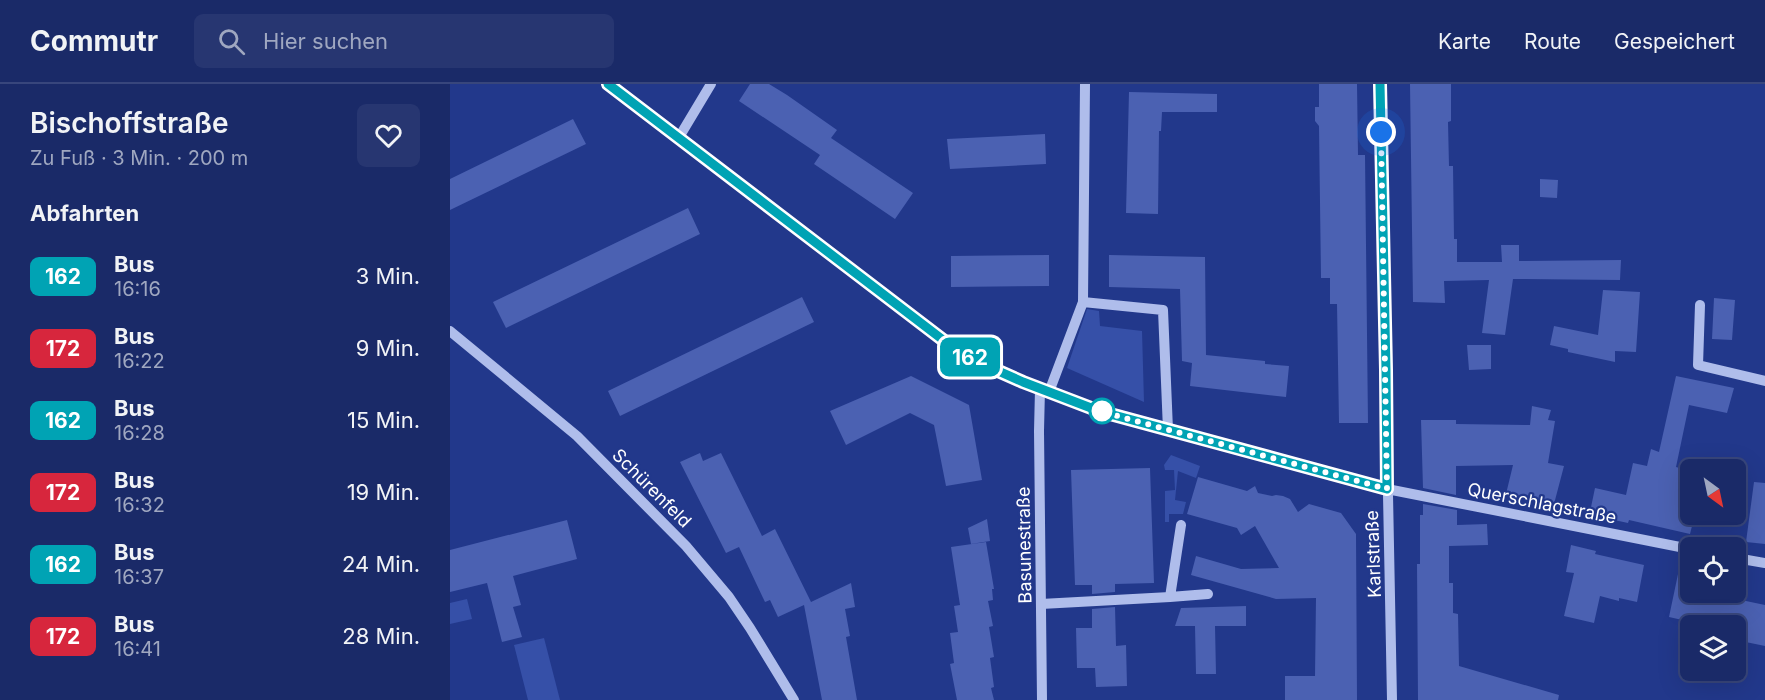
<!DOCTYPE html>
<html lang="de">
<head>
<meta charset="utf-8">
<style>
  :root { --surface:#1a2a68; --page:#273671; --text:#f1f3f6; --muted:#9fa7c0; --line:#38467c }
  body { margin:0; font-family:Inter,sans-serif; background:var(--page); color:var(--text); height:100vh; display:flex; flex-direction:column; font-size:22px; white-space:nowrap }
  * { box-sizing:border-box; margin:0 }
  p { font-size:20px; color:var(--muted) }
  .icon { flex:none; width:33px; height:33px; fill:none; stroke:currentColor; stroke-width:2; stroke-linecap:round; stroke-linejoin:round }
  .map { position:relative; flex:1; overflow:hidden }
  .panel { display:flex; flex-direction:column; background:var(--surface); width:450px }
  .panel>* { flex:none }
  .badge { padding:0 12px; border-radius:9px; font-size:21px; line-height:39px }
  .needle { width:39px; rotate:147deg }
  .tools { position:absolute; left:1230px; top:375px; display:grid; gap:12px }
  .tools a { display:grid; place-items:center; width:66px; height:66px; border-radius:9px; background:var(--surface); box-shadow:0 6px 24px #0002,0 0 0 2px var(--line); font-size:30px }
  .you { position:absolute; width:30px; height:30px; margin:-15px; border:4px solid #fff; border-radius:50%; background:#1a73e8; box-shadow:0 0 0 9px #1a73e833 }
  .map>.badge { position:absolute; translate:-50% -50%; box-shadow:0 0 0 3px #fff }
  h2 { padding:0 30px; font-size:22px; line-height:54px }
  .round { display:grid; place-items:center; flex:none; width:63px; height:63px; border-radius:9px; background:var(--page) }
  .headline { display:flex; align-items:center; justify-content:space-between; height:102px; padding:0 30px }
  h1 { font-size:28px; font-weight:600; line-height:45px }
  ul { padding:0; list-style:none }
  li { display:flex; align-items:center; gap:18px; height:72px; padding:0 30px }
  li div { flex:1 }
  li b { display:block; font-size:22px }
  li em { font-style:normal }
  li .badge { min-width:66px; font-weight:700; text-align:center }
  header { display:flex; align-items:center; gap:36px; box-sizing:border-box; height:84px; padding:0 30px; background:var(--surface); border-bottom:2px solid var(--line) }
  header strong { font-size:28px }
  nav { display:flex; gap:33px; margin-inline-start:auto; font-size:21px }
  .search { width:420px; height:54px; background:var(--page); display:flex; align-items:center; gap:15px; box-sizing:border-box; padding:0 21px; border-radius:9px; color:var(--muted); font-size:22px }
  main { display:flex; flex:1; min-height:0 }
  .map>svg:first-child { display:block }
  .green { fill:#3650a8 }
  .building { fill:#4b61b2 }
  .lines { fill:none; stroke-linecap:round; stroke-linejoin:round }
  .minor { stroke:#afbdeb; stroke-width:10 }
  .line-casing { stroke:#fff; stroke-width:14 }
  .line { stroke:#00a3b4; stroke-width:9 }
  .walk { stroke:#fff; stroke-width:6; stroke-dasharray:0 10.8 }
  .stop-dot { fill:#fff; stroke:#00a3b4; stroke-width:3 }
  .labels { text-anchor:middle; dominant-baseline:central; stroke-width:4.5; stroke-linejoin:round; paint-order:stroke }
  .street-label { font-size:18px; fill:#fff; stroke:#22388b }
</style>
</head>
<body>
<header>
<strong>Commutr</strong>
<div class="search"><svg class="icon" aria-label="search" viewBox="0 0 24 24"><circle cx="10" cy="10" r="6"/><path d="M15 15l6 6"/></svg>Hier suchen</div>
<nav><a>Karte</a><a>Route</a><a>Gespeichert</a></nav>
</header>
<main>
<section class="panel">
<div class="headline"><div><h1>Bischoffstraße</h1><p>Zu Fuß · 3 Min. · 200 m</p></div><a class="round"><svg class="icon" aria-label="heart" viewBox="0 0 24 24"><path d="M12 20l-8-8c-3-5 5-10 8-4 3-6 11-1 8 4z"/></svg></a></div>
<h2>Abfahrten</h2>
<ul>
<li><span class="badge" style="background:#00a3b4;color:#fff">162</span><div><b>Bus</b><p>16:16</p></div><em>3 Min.</em></li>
<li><span class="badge" style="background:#d7263d;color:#fff">172</span><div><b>Bus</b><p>16:22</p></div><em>9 Min.</em></li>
<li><span class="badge" style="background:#00a3b4;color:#fff">162</span><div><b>Bus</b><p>16:28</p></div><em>15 Min.</em></li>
<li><span class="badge" style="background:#d7263d;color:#fff">172</span><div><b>Bus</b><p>16:32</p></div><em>19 Min.</em></li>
<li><span class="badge" style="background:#00a3b4;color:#fff">162</span><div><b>Bus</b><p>16:37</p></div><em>24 Min.</em></li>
<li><span class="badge" style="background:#d7263d;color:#fff">172</span><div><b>Bus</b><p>16:41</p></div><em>28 Min.</em></li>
</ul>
</section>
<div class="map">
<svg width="1315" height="616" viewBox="0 0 1315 616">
  <rect width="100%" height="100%" fill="#22388b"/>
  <path class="green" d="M637,225L649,227L650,242L692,247L694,318L617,284Z
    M721,371L750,382L746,394L728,387L725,416L736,418L733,430H719V438H715V407L725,406L724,386H715L714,381Z
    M17,515L22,535L0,540V519Z
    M94,554L110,616H78L64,561Z"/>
  <path class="building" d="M300,0H319L337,11L387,46L381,54L463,109L445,135L364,80L370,71L289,17Z
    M869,0H907L908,71H915L918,339H889L887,220H880V194H871L869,42L865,37V23H869Z
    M960,0H1001V37L998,38L999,82H1003L1004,155H1007V178H1052L1051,161H1069V177L1171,176L1170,196L1063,195L1055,251L1032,249L1039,196L994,197L995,219L963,218Z
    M679,8L767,10V28H712L711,47H709L708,130L676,129Z
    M123,35L136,60L0,126V95Z
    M595,50L596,80L500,85L497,55Z
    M1090,95L1108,96L1107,114L1090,113Z
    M238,124L250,150L56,244L43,218Z
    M599,171V202L501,203V172Z
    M659,171L755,173L756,271L815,277V280L839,282L836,313L740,302L742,279L732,277L730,205L659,203Z
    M1153,206L1190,208L1186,268L1165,267V278L1118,268V265L1100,261L1104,242L1148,251Z
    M352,213L364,238L170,332L158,307Z
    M1264,214L1285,216L1282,256L1262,255Z
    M1017,261H1041V285L1019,286Z
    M461,292L519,321L532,396L496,402L484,341L460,329L396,361L380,327Z
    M1226,292L1284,304L1277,329L1239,321L1226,383L1240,387V430H1245L1240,450L1179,436L1178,439L1155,434V431L1140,428L1145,404L1176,411L1183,379L1197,382L1201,365L1209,368Z
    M1082,322L1101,326L1098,336L1105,337L1098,379L1114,382L1104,420L1056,410L1063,381L1006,382V411L973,404L971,336H1006V340L1080,341Z
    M250,369L253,377L271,369L312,452L325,445L361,518L401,499L405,523L395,525L400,552L396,553L407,616H372L354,521L328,533L320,516L315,518L289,463L276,469L230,378Z
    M700,384L704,499L665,500V508L642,510V501H625L621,386Z
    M748,393L797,407L805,402L808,409L822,412L826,411L833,412L840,415L848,428L859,420L891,429L906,450L907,616H835V592H865L866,514L826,515L741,491L746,472L791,485L829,484L805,442L791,451L787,444L737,430Z
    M1304,398L1315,399V460L1296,458Z
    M973,420L1007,426V441L1037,440L1038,461L999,462V499H1003V529L1008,530L1009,582L1109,611L1108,616H968L967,480H970V431H973Z
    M537,435L540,457L521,460L518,444Z
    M117,436L127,475L63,492L71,521L63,523L72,553L52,558L37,499L0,508V466Z
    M536,458L544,505H542L543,516L538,517L543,542L539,543L544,573L540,574L544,603L541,604L544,616H507L500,580L504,579L500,549L508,548L504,522L510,521L501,463Z
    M1121,461L1146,467L1145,470L1194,481L1187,518L1169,514V517L1150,512L1144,539L1114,532L1124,489L1116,488Z
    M1232,471L1240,472V508H1277V513L1315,521V562L1286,556V542H1259L1219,533Z
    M796,522V542H765L766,590H746L745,542H725L731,524Z
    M665,523L666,562L676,561L677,602L646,603L645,584H627L626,544H642V525Z"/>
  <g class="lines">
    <path class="minor" d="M158,0L501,262L537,282L590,305L649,326L718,346L937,405L1240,465
      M930,0L942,616
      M228,55L261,0
      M633,218L713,226L718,346
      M1250,221L1248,281L1315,297
      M0,247L127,352L236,462L279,513L300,544L344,616
      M590,305L589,347L592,616
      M599,308L633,218L635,0
      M731,441L720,513L758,510
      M1286,474L1315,479
      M591,520L720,513"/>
  </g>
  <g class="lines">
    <defs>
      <path id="line" d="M158,0L501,262L537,282L573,298L649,327L937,405L936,286L930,0"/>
    </defs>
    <use href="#line" class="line-casing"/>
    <use href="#line" class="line"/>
    <path class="walk" d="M652,327H649L937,405L931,48"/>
  </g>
  <circle class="stop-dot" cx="652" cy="327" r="12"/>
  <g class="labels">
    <g class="street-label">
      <text transform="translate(202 404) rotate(45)">Schürenfeld</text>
      <text transform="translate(1092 419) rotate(11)">Querschlagstraße</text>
      <text transform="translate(574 461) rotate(-91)">Basunestraße</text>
      <text transform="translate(923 470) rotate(-92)">Karlstraße</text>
    </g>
  </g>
</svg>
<div class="tools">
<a><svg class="needle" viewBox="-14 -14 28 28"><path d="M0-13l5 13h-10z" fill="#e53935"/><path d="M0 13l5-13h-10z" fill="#9fa7c0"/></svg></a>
<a><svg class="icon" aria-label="locate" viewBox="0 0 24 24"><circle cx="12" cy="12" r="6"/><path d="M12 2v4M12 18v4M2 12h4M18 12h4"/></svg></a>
<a><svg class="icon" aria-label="layers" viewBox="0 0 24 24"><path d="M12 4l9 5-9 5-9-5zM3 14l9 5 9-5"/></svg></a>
</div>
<div class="you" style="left:931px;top:48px"></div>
<b class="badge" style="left:520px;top:273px;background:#00a3b4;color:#fff">162</b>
</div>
</main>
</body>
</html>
